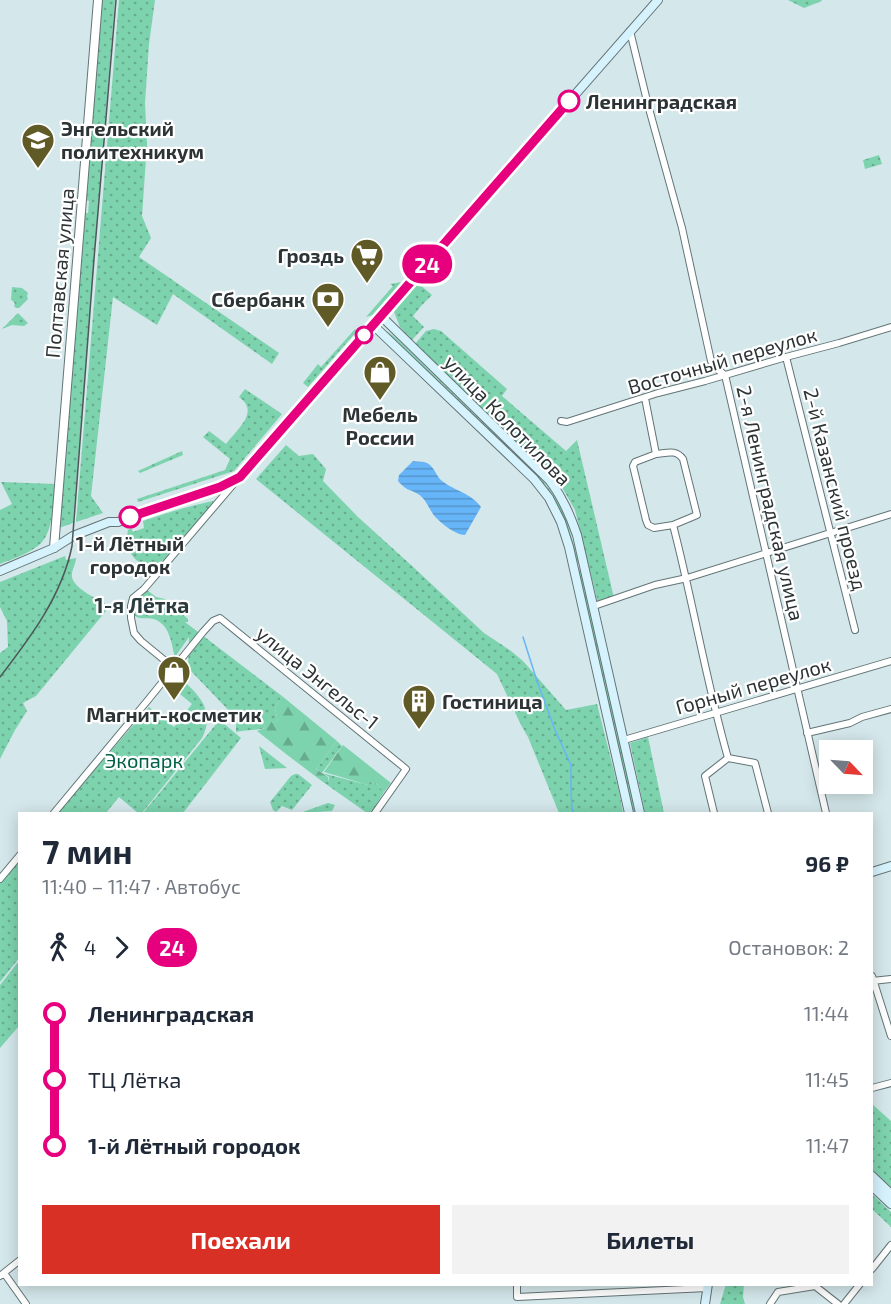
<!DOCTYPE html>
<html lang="ru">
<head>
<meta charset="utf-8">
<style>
  :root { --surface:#fff; --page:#f2f2f3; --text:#1f2937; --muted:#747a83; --accent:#d93025 }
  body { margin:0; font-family:"Exo 2",sans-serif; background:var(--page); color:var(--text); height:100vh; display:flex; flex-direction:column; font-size:22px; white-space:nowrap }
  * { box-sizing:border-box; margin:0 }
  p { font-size:20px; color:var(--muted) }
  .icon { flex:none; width:33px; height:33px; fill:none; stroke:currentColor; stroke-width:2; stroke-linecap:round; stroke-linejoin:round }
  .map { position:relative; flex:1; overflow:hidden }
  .drawer { position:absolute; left:18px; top:812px; width:855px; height:474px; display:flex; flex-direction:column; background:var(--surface); border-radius:0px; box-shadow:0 3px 15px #0003 }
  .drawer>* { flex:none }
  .badge { padding:0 12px; border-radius:20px; font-size:21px; line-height:39px }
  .needle { width:39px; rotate:115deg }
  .controls { position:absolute; left:819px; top:740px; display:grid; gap:12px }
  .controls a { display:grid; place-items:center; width:54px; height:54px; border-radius:0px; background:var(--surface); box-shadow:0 3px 15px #0003; font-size:30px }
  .map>.badge { position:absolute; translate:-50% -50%; box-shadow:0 0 0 3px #fff }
  .legs { display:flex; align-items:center; gap:9px; height:66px; padding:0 24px; font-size:20px }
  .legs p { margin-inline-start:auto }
  .overview { display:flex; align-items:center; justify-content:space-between; height:102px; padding:0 24px }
  h1 { font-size:33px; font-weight:700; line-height:45px }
  .cta { display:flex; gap:12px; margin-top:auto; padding:12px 24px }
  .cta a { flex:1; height:69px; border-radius:0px; background:var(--accent); color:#fff; font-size:24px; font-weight:700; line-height:69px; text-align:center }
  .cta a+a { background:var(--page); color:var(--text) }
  ul { padding:0 24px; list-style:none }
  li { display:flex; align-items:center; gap:21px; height:66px; font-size:22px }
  li i { display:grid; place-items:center; width:9px; height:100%; margin:0 8px; background:currentColor }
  li i::after { content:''; width:15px; height:15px; margin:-8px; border:4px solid; border-radius:50%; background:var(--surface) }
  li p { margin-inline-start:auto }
  li:first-child i { background:linear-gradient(#0000 50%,currentColor 0) }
  li:last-child i { background:linear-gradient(currentColor 50%,#0000 0) }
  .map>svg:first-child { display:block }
  .green { fill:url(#green-dots) }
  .forest { fill:url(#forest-firs) }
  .water { fill:url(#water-rules) }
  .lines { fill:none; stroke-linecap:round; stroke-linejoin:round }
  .stream { stroke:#67b5f9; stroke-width:1.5 }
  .minor-casing { stroke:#637476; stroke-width:8 }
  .tertiary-casing { stroke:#637476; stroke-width:10 }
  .secondary-casing { stroke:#637476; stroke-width:10 }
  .minor { stroke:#fff; stroke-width:6 }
  .tertiary { stroke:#fff; stroke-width:8 }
  .secondary { stroke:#d6f2fd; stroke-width:8 }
  .rail { stroke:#4d5758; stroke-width:1.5 }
  .line-1-casing { stroke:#fff; stroke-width:14 }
  .line-1 { stroke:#e6007e; stroke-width:9 }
  .stop-1-dot { fill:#fff; stroke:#e6007e; stroke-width:3 }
  .labels { text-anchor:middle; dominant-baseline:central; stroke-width:4.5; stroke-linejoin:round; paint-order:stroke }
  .stop-label { font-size:20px; font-weight:bold; fill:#2d3435; stroke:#fff; text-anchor:start }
  .poi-label { font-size:20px; font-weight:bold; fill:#2d3435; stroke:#fff; text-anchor:start }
  .street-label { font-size:20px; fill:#2d3435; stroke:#fff }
  .park-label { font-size:20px; fill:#006144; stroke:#fff }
  .neighbourhood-label { font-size:21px; font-weight:bold; fill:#2c3c3e; stroke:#fff }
</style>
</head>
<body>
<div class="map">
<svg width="891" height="1304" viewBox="0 0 891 1304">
  <defs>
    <pattern id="green-dots" width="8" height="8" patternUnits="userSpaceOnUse" patternTransform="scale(1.5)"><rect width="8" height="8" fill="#7dd3ae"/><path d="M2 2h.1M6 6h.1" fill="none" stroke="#67ac8e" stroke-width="1.8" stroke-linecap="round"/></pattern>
    <pattern id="forest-firs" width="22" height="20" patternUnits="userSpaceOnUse" patternTransform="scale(1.5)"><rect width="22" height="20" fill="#7dd3ae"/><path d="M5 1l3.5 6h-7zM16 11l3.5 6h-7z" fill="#67ac8e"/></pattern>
    <pattern id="water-rules" width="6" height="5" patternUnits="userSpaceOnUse" patternTransform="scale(1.5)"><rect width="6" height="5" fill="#67b5f9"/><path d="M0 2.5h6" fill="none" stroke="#5594ca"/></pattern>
  </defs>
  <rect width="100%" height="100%" fill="#d4e7ea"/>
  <path class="green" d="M102,0H115L73,523L59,528L84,213H88L89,201L85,200Z
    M119,0H155L149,44L145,103L147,144L142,216L151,238L139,257L279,353L272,364L173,294L157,325L113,297L91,496L103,513L76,522Z
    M788,0H821L822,1L804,8Z
    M879,155L882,164L865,169L863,160Z
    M402,282L373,315L366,317L393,286L390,284Z
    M418,283L432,295L422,305L413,316L424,327L412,340L400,327L394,312L398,305Z
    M12,287L22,288L28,293L27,296L28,299L19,308H16L14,306L15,304L13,301L11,300Z
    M18,313L28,323L24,326L12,325L2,329Z
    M355,329L357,331L308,387L303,383L318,364L321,367Z
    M434,329L441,331L507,389L502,396L566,451L577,440L614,598L598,603L575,510L559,482L499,426L415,344L426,331Z
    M387,331L396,338L542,480L550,490L564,512L579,562L574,563L555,507L393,340Z
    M245,389L282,414L234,471L138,502L137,499L225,470L230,459L203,437L209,431L226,444C238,428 260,412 239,397Z
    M286,445L299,456L313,454L326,469L323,481L358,517L411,565L484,633L511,651L523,661L566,710L597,704L619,791L623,813H559L528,737L521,725L497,674L256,479Z
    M182,451L183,455L140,473L138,471Z
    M1,482L55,484C53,502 54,534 38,546C27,554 13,559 0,564V510L12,504Z
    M213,501L214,505L166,558C162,561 158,564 153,565C133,567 124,546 128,530L131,528L133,532L144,528L143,521C166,513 189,506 213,501Z
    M65,556L66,560L76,558C76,564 71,571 72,577C74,589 99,600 110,606L36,696L23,703L27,711L15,730L0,759V653L8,647L7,621L0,607V582Z
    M581,569L637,813H632L576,571Z
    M147,590L156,597L165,599L188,619V622H185L282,696L275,708L278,722L263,721L265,728C255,731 246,729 236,732V718L188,668L189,637L175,657C171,642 170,625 154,619C147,617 141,620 135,616L137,601Z
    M176,674C196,692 217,709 202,738L142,813H138L119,797L106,813H57L149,707L174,727L192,704L168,684Z
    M222,722L241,738L183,813H143L217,723Z
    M648,737L664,813H645L630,743Z
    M337,741L342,746L322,773L368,785L376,783L384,792L371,813H367L323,782H328L329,777L316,769Z
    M259,746L287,768L265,769Z
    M295,774H298L312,785L292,810L282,806L276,812L273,810L270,802L291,776Z
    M328,803L335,805L332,811L300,813Z
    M19,858V958L0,982V882Z
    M19,961V1026L0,1048V985Z
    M872,1104L891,1121V1187L872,1170Z
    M872,1194L891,1212V1227L872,1209Z
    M726,1284H744L743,1297L745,1304H720Z"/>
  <path class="forest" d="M282,696L337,741L316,769L328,777V782H323L286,754L257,731L265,728L262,720L278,722L275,708Z
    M343,745L391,783L384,792L376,783L368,785L324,772Z"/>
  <path class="water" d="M413,461C417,462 423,461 427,463C434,466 436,476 442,481C455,491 471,493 481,507L465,535C455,535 438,521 433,514C428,507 426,499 418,494C408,488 408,492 398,481L399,475Z"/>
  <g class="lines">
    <path class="stream" d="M523,637L537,681L555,730L571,765V791L572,809L574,813"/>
    <defs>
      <path id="minor" d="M630,31L648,105L682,228L711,361L714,367L725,375L826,813
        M786,357L855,630
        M645,398L656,454C667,453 676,449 683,459L697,515L673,525C693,602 706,681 728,758L755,763L768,813
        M561,421L567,422L658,393L705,381L786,357L839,343L891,327
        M656,454L635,462L633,466L634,470L646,520L648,525L654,528L673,525
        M594,606L655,585L687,578L891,514
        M174,668L141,641L134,633L131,618V606L133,598L144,589L237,480
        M807,733L850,723L862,717L891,709
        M624,740C713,713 802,688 891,661
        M54,813L148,700L203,632L213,621L220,618L406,769L375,813
        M714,813L705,776L728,758
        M0,879L20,855
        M872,976L891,1036
        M872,981L891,979
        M872,1088L891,1083
        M872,1269L891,1245
        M4,1273L26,1304
        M0,1276L20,1260
        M517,1284V1297L707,1288
        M770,1304L778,1292L815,1286L838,1304
        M844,1304L860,1284"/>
      <path id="tertiary" d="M54,548L98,0"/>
      <path id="secondary" d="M381,316L550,481C563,498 570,515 577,535L640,813
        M373,325L534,479L549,498L561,522L569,547L629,813
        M0,571L54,548L73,536L109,522H118L220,487L240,477L658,0
        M872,872L891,866
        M872,1176L891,1194
        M872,1186L891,1204
        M705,1304L708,1284"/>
    </defs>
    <use href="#minor" class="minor-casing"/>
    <use href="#tertiary" class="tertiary-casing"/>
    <use href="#secondary" class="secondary-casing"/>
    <use href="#minor" class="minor"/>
    <use href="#tertiary" class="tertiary"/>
    <use href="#secondary" class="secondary"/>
    <path class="rail" d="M0,677C30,638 62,596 72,546L94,259L116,0"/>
  </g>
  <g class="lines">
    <defs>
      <path id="line-1" d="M130,517L220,487L240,477L569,101"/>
    </defs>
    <use href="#line-1" class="line-1-casing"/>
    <use href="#line-1" class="line-1"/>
  </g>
  <defs>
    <symbol id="university-pin" viewBox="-11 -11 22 30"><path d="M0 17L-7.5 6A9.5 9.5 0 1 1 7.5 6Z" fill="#605a27" stroke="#fff"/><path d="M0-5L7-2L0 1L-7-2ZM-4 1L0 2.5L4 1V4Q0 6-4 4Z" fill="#fff"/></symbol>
    <symbol id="supermarket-pin" viewBox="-11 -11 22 30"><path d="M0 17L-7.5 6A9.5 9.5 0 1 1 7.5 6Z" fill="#605a27" stroke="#fff"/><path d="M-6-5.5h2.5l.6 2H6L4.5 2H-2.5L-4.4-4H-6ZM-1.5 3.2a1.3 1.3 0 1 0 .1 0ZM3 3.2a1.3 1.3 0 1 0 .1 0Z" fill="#fff"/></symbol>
    <symbol id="bank-pin" viewBox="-11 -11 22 30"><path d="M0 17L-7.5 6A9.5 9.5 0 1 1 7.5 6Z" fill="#605a27" stroke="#fff"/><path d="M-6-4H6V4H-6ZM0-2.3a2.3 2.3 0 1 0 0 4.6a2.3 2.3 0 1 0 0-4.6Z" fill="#fff"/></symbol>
    <symbol id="shop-pin" viewBox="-11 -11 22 30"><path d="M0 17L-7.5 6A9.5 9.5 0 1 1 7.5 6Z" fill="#605a27" stroke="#fff"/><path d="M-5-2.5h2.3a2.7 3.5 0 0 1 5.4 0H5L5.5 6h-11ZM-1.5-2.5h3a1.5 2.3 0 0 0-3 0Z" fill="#fff"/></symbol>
    <symbol id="building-pin" viewBox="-11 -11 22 30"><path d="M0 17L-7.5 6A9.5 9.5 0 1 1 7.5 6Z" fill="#605a27" stroke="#fff"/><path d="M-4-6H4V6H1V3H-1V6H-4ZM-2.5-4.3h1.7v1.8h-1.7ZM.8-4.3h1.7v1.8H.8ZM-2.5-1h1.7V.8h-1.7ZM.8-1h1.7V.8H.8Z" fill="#fff"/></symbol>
  </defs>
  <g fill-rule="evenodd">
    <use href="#university-pin" x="19" y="121" width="38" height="52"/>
    <use href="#supermarket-pin" x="348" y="236" width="38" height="52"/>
    <use href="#bank-pin" x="309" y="280" width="38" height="52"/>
    <use href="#shop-pin" x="361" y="353" width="38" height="52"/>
    <use href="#shop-pin" x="155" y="653" width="38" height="52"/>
    <use href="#building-pin" x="400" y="682" width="38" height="52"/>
  </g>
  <g class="stop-1-dot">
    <circle cx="569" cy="101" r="10"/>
    <circle cx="364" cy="335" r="8"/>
    <circle cx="130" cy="517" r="10"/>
  </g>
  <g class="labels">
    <g class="stop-label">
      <text x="586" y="101">Ленинградская</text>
      <text x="130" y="543" text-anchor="middle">1-й Лётный<tspan x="130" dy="23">городок</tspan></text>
    </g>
    <g class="poi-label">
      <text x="61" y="128">Энгельский<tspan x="61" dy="23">политехникум</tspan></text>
      <text x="344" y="255" text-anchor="end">Гроздь</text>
      <text x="305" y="299" text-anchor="end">Сбербанк</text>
      <text x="380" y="414" text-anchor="middle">Мебель<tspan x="380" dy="23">России</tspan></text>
      <text x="442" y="701">Гостиница</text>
      <text x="174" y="714" text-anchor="middle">Магнит-косметик</text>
    </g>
    <g class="street-label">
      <text transform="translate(59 273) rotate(-85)">Полтавская улица</text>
      <text transform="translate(722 360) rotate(-16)">Восточный переулок</text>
      <text transform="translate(508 420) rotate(46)">улица Колотилова</text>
      <text transform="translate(836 489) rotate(76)">2-й Казанский проезд</text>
      <text transform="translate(771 503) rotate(77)">2-я Ленинградская улица</text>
      <text transform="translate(318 677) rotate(39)">улица Энгельс-1</text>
      <text transform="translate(753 685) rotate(-16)">Горный переулок</text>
    </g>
    <g class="park-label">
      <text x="144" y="760">Экопарк</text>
    </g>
    <g class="neighbourhood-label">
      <text x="142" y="604">1-я Лётка</text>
    </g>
  </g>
</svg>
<div class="controls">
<a><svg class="needle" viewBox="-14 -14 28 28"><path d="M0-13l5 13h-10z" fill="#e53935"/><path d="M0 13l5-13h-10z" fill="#747a83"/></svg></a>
</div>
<b class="badge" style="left:427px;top:264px;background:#e6007e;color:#fff">24</b>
<section class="drawer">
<div class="overview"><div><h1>7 мин</h1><p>11:40 – 11:47 · Автобус</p></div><b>96 ₽</b></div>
<div class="legs"><svg class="icon" aria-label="walk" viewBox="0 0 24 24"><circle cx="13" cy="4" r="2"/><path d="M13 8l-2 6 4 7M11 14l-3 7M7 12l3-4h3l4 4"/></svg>4<svg class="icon" aria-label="forward" viewBox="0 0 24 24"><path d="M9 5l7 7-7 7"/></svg><b class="badge" style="background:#e6007e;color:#fff">24</b><p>Остановок: 2</p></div>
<ul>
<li><i style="color:#e6007e"></i><b>Ленинградская</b><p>11:44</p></li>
<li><i style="color:#e6007e"></i><span>ТЦ Лётка</span><p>11:45</p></li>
<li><i style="color:#e6007e"></i><b>1-й Лётный городок</b><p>11:47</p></li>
</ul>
<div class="cta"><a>Поехали</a><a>Билеты</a></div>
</section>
</div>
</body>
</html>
